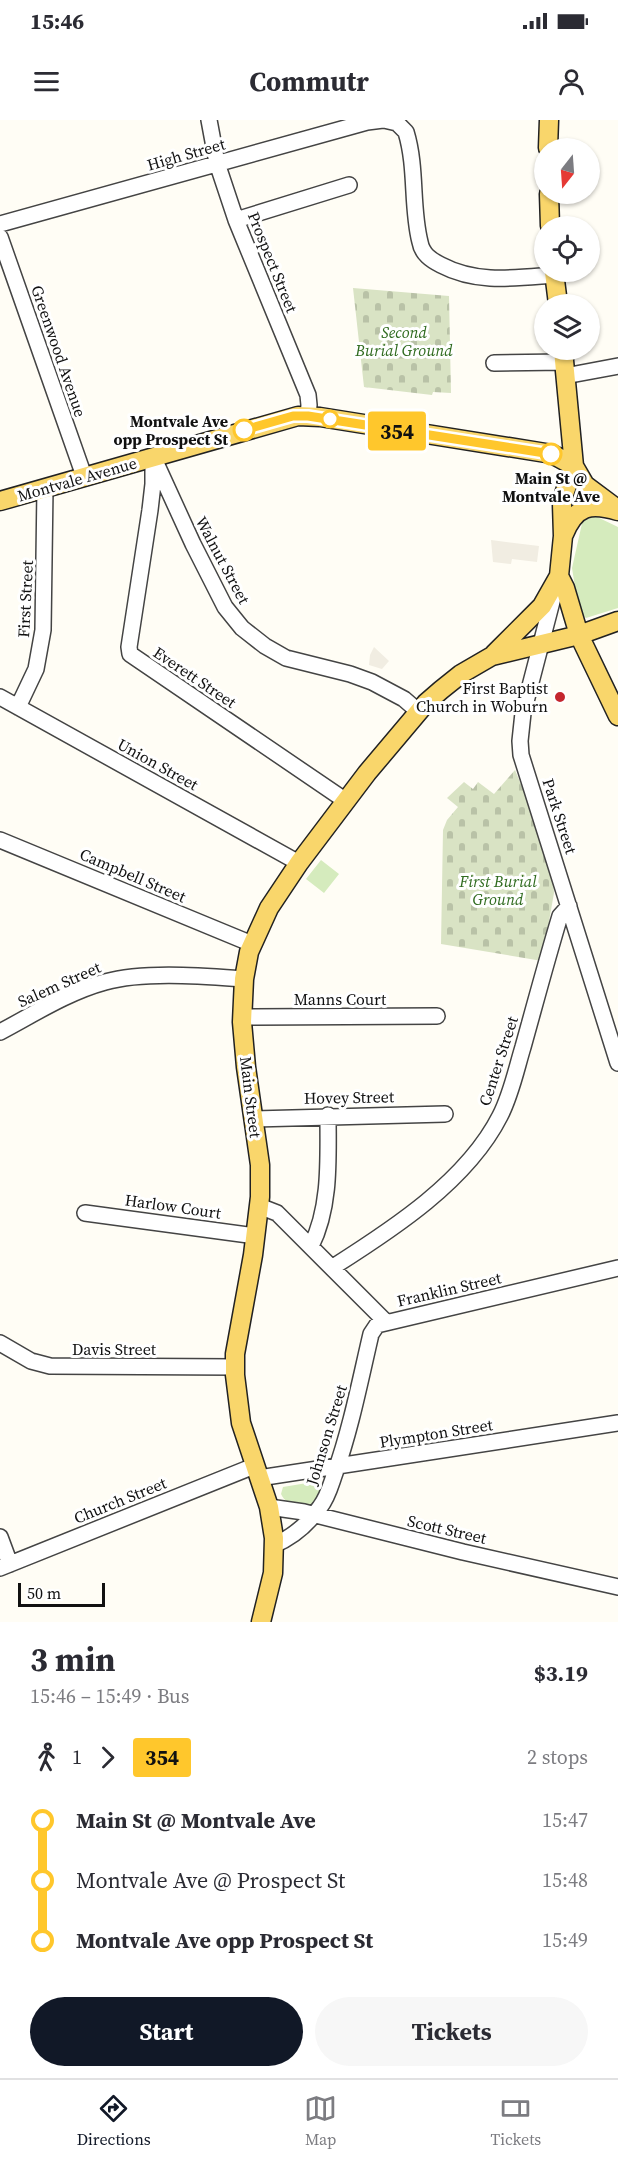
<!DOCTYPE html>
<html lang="en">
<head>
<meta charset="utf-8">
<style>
  :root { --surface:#fff; --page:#f7f7f7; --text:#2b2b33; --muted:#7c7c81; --line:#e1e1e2; --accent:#111827 }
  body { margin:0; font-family:"Source Serif 4",serif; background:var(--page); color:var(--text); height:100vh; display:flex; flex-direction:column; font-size:22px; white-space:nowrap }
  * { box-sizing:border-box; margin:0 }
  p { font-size:20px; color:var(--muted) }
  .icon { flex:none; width:33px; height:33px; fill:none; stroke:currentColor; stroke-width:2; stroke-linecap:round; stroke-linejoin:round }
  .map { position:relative; height:1502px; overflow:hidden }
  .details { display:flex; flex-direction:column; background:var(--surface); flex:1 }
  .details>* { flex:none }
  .badge { padding:0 12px; border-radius:4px; font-size:21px; line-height:39px }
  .needle { width:39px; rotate:197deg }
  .controls { position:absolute; left:534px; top:18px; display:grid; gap:12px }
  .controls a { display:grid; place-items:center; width:66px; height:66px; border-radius:50%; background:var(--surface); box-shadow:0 2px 4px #0004; font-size:30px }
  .scale { position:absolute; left:18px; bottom:15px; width:87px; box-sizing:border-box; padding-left:6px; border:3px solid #111; border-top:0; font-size:16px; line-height:21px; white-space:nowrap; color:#111; -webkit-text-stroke:4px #fff; paint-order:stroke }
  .map>.badge { position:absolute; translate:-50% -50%; box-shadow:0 0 0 3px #fff }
  .legs { display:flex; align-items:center; gap:9px; height:66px; padding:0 30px; font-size:20px }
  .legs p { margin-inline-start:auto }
  .head { display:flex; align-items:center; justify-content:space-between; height:102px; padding:0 30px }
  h1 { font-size:33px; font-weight:700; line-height:45px }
  .primary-button { display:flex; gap:12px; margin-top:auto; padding:12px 30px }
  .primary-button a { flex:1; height:69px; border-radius:36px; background:var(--accent); color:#fff; font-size:24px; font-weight:700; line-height:69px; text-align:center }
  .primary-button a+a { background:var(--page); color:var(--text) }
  ul { padding:0 30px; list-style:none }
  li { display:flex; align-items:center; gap:21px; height:60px; font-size:22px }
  li i { display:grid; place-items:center; width:9px; height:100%; margin:0 8px; background:currentColor }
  li i::after { content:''; width:15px; height:15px; margin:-8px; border:4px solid; border-radius:50%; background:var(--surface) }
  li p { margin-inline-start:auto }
  li:first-child i { background:linear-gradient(#0000 50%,currentColor 0) }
  li:last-child i { background:linear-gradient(currentColor 50%,#0000 0) }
  .status { display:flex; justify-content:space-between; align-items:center; height:42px; padding:0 30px; background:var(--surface); direction:ltr }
  .status svg { height:16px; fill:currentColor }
  header { display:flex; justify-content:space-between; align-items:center; height:78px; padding:0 30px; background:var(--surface); font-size:27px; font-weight:700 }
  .tabs { display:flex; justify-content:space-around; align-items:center; height:84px; border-top:2px solid var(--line); background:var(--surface); font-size:16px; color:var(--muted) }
  .tabs a { display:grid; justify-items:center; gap:3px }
  .tabs .active { color:var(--accent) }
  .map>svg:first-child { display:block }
  .cemetery { fill:url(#cemetery-stones) }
  .park { fill:#d5ebbd }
  .plaza { fill:#f1ede2 }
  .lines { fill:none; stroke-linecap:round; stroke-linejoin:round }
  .minor-casing { stroke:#444; stroke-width:18 }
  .major-casing { stroke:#222; stroke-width:21 }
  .minor { stroke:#fff; stroke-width:15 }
  .major { stroke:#f9d66b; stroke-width:18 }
  .line-1-casing { stroke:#fff; stroke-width:14 }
  .line-1 { stroke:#ffc72c; stroke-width:9 }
  .stop-1-dot { fill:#fff; stroke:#ffc72c; stroke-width:3 }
  .poi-dot { fill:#c4262e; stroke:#fff; stroke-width:2 }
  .labels { text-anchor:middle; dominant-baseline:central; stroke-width:6; stroke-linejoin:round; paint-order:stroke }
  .street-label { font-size:16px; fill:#111; stroke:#fff }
  .park-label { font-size:16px; font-style:italic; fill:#2f6b1f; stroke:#fff }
  .stop-label { font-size:16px; font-weight:bold; fill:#111; stroke:#fff; text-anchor:end }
  .poi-label { font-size:16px; fill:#111; stroke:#fff; text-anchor:end }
</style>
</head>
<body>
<div class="status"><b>15:46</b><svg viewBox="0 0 49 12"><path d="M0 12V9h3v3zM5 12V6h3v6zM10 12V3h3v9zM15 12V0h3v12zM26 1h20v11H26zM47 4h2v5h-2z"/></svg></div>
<header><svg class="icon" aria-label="menu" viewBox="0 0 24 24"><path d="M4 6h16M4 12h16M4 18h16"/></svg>Commutr<svg class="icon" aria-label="person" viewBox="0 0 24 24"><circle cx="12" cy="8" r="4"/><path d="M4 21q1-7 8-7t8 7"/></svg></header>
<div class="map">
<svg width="618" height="1502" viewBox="0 0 618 1502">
  <defs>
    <pattern id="cemetery-stones" width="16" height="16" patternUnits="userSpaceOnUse" patternTransform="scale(1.5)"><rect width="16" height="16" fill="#d9e3c4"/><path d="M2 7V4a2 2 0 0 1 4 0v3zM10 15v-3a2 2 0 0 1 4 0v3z" fill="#b9c2a7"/></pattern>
  </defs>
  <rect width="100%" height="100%" fill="#fffdf5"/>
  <path class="cemetery" d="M353,168L449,176L451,273L433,272L432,275L364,267Z
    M515,650L532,691L553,760L554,773L542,841L441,824L443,710L447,700L458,687L447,678L464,662L473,669L478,662L494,674Z"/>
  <path class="park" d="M593,395L618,407V488L586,498L579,492L572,448L583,399Z
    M321,740L339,754L324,773L306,759Z
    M319,1361L324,1368L313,1389C300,1386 287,1387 281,1374L283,1367Z"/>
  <path class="plaza" d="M491,420L539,426L537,442L512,439L511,444L493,442Z
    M374,527L389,541L382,549L369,545L370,535Z"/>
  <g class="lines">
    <defs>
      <path id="minor" d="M209,0L217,43L236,100L308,275L309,285L308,296
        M384,0L397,3L406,12C417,48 411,87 420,122C422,134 431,140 441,145C477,164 515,158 554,155
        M236,100L349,65
        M0,104L367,2L383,0
        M0,117L84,356
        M494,243L564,242
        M565,256L618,246
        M153,337V364L150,390L129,527L130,534L346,681
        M156,343L193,424L225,487L242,508L265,526L286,538L350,554L372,562L404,579L419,592
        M555,470L523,593L520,621L521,635L618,943
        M0,577L299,743
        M18,587L36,549L43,510L45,368
        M0,720L252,824
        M242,897L437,896
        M0,912C34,894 68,872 105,862C144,851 202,856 244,859
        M253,999L445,994
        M259,1086L277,1093L386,1202
        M85,1093L256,1116
        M311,1126C331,1087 328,1037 328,995
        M333,1147C393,1109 467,1061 500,996C511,975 516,950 523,927C535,884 547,839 560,796L569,786
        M0,1223L31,1241L50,1246L235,1247
        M259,1358L618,1303
        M269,1387L304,1392L463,1432L618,1467
        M0,1417L10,1444
        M274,1425C293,1417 308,1404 320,1387C328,1377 331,1364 335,1353C351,1308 360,1261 371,1214L377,1205L618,1148
        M0,1448L254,1346"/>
      <path id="major" d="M548,28L549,0
        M549,74L550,106
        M554,152L558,184
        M574,346L585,365L616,388
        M0,381L298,296L320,297L552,334L574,346
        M564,414C576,385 591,383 618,391
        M559,456L565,468L579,515L618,596
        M494,534L542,486L559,456L563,416L562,384L564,374L574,346L563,230
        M261,1502L273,1453L274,1418L269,1387L241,1303L235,1255V1234L253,1135L260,1077V1045L246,947L242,902L244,859L249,832L269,788L299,743L367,653L426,583L441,570L461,554L492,536L579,515L618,501"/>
    </defs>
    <use href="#minor" class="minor-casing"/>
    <use href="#major" class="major-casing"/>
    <use href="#minor" class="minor"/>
    <use href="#major" class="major"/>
  </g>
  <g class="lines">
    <defs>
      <path id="line-1" d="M244,310L293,296H308L551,334"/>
    </defs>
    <use href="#line-1" class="line-1-casing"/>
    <use href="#line-1" class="line-1"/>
  </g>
  <g class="stop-1-dot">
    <circle cx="330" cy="299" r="8"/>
    <circle cx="244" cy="310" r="10"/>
    <circle cx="551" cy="334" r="10"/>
  </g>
  <circle class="poi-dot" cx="560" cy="577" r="6"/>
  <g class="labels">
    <g class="street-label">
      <text transform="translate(186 34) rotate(-16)">High Street</text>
      <text transform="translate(273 142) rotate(68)">Prospect Street</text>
      <text transform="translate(59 231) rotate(71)">Greenwood Avenue</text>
      <text transform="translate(77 359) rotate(-16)">Montvale Avenue</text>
      <text transform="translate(223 440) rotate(62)">Walnut Street</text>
      <text transform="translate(25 479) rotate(-87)">First Street</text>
      <text transform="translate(195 557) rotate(34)">Everett Street</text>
      <text transform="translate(158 644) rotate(29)">Union Street</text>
      <text transform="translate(560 696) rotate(72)">Park Street</text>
      <text transform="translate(133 755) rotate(23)">Campbell Street</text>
      <text transform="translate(59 864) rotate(-24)">Salem Street</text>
      <text x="340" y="879">Manns Court</text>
      <text transform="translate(498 941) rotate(-72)">Center Street</text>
      <text transform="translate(251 977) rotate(83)">Main Street</text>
      <text transform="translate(349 977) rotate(-1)">Hovey Street</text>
      <text transform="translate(173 1086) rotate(8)">Harlow Court</text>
      <text transform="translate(449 1169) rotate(-13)">Franklin Street</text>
      <text x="114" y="1229">Davis Street</text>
      <text transform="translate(436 1313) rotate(-9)">Plympton Street</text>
      <text transform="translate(326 1315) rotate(-73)">Johnson Street</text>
      <text transform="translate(120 1380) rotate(-22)">Church Street</text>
      <text transform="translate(447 1409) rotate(13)">Scott Street</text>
    </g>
    <g class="park-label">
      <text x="404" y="212">Second<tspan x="404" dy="18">Burial Ground</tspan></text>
      <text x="498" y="761">First Burial<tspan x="498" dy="18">Ground</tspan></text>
    </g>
    <g class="stop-label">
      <text x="228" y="301">Montvale Ave<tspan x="228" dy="18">opp Prospect St</tspan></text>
      <text x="551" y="358" text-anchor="middle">Main St @<tspan x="551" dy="18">Montvale Ave</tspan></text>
    </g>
    <g class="poi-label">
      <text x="548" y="568">First Baptist<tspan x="548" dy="18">Church in Woburn</tspan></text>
    </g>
  </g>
</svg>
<div class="controls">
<a><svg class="needle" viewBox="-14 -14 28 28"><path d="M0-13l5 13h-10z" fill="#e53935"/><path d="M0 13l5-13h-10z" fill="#7c7c81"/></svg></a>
<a><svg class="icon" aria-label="locate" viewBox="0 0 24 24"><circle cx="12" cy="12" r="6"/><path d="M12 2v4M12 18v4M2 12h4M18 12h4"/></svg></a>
<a><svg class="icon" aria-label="layers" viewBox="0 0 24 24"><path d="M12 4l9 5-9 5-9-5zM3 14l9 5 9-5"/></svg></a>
</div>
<div class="scale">50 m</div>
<b class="badge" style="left:397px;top:311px;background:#ffc72c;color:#111">354</b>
</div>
<section class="details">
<div class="head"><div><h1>3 min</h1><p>15:46 – 15:49 · Bus</p></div><b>$3.19</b></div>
<div class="legs"><svg class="icon" aria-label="walk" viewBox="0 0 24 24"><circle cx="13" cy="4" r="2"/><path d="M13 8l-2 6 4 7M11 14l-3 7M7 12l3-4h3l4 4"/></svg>1<svg class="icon" aria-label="forward" viewBox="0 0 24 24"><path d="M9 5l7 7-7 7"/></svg><b class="badge" style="background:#ffc72c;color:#111">354</b><p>2 stops</p></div>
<ul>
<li><i style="color:#ffc72c"></i><b>Main St @ Montvale Ave</b><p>15:47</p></li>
<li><i style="color:#ffc72c"></i><span>Montvale Ave @ Prospect St</span><p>15:48</p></li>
<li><i style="color:#ffc72c"></i><b>Montvale Ave opp Prospect St</b><p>15:49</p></li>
</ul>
<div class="primary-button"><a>Start</a><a>Tickets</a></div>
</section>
<nav class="tabs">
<a class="active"><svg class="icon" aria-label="directions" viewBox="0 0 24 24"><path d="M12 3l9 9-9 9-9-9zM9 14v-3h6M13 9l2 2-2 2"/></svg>Directions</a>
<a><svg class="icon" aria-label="map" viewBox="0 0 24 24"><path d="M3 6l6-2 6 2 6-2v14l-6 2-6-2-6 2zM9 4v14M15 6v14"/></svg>Map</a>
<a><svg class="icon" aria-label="tickets" viewBox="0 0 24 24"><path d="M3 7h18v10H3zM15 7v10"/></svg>Tickets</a>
</nav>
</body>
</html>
